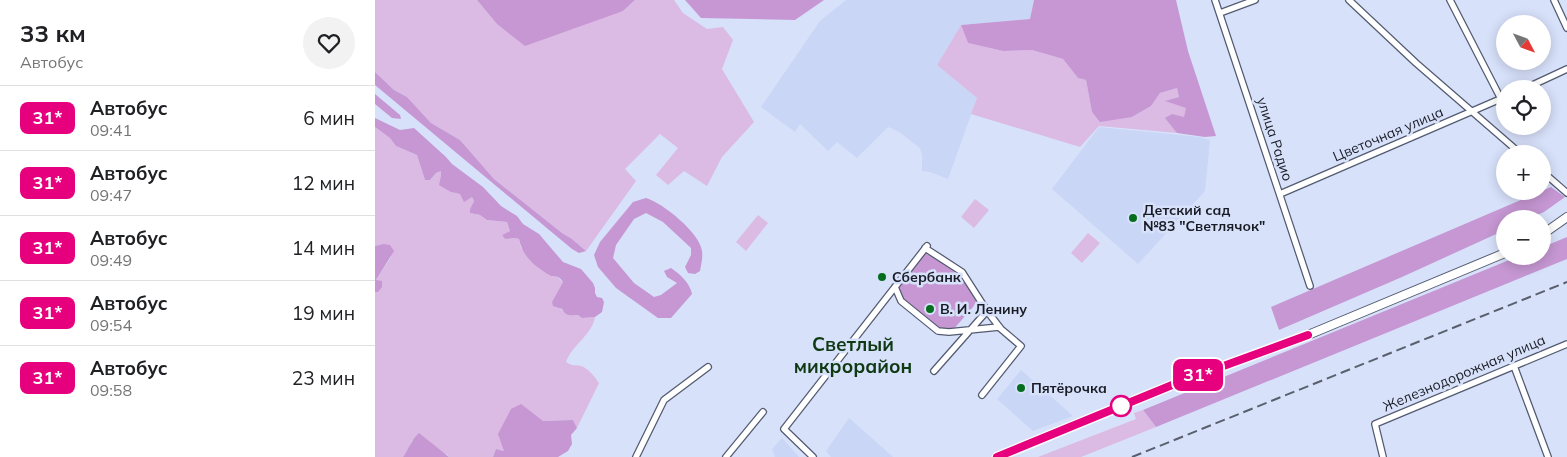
<!DOCTYPE html>
<html lang="ru">
<head>
<meta charset="utf-8">
<style>
  :root { --surface:#fff; --page:#f2f2f2; --text:#202124; --muted:#757577; --line:#e0e0e0 }
  body { margin:0; font-family:Mulish,sans-serif; background:var(--page); color:var(--text); height:100vh; display:flex; flex-direction:column; font-size:19px; white-space:nowrap }
  * { box-sizing:border-box; margin:0 }
  p { font-size:16px; color:var(--muted) }
  .icon { flex:none; width:28px; height:28px; fill:none; stroke:currentColor; stroke-width:2; stroke-linecap:round; stroke-linejoin:round }
  .map { position:relative; flex:1; overflow:hidden }
  .sheet { display:flex; flex-direction:column; background:var(--surface); width:375px }
  .sheet>* { flex:none }
  .badge { padding:0 10px; border-radius:8px; font-size:18px; line-height:32px }
  .needle { width:32px; rotate:131deg }
  .tools { position:absolute; left:1121px; top:15px; display:grid; gap:10px }
  .tools a { display:grid; place-items:center; width:55px; height:55px; border-radius:50%; background:var(--surface); box-shadow:0 2px 12px #0003; font-size:25px }
  .map>.badge { position:absolute; translate:-50% -50%; box-shadow:0 0 0 2px #fff }
  .round { display:grid; place-items:center; flex:none; width:52px; height:52px; border-radius:26px; background:var(--page) }
  .overview { display:flex; align-items:center; justify-content:space-between; height:85px; padding:0 20px }
  h1 { font-size:24px; font-weight:700; line-height:38px }
  ul { padding:0; list-style:none }
  li { display:flex; align-items:center; gap:15px; height:65px; padding:0 20px; border-top:1px solid var(--line) }
  li div { flex:1 }
  li b { display:block; font-size:19px }
  li em { font-style:normal }
  li .badge { min-width:55px; font-weight:700; text-align:center }
  main { display:flex; flex:1; min-height:0 }
  .map>svg:first-child { display:block }
  .built { fill:#cad6f6 }
  .green { fill:#dbbbe3 }
  .forest { fill:#c697d3 }
  .lines { fill:none; stroke-linecap:round; stroke-linejoin:round }
  .street-casing { stroke:#535b70; stroke-width:8 }
  .secondary-casing { stroke:#535b70; stroke-width:10 }
  .street { stroke:#fff; stroke-width:5.5 }
  .secondary { stroke:#fff; stroke-width:8 }
  .rail { stroke:#595f6d; stroke-width:2; stroke-dasharray:10 5; stroke-linecap:butt }
  .line-casing { stroke:#fff; stroke-width:11 }
  .line { stroke:#e6007e; stroke-width:8 }
  .poi-dot { fill:#056e1e; stroke:#d7e1fa; stroke-width:2 }
  .stop-dot { fill:#fff; stroke:#e6007e; stroke-width:2.5 }
  .labels { text-anchor:middle; dominant-baseline:central; stroke-width:5; stroke-linejoin:round; paint-order:stroke }
  .street-label { font-size:14px; fill:#191c25; stroke:#d7e1fa }
  .poi-label { font-size:14px; font-weight:bold; fill:#191c25; stroke:#d7e1fa; text-anchor:start }
  .district-label { font-size:19px; font-weight:bold; fill:#0e3913; stroke:#d7e1fa }
</style>
</head>
<body>
<main>
<section class="sheet">
<div class="overview"><div><h1>33 км</h1><p>Автобус</p></div><a class="round"><svg class="icon" aria-label="heart" viewBox="0 0 24 24"><path d="M12 20l-8-8c-3-5 5-10 8-4 3-6 11-1 8 4z"/></svg></a></div>
<ul>
<li><span class="badge" style="background:#e6007e;color:#fff">31*</span><div><b>Автобус</b><p>09:41</p></div><em>6 мин</em></li>
<li><span class="badge" style="background:#e6007e;color:#fff">31*</span><div><b>Автобус</b><p>09:47</p></div><em>12 мин</em></li>
<li><span class="badge" style="background:#e6007e;color:#fff">31*</span><div><b>Автобус</b><p>09:49</p></div><em>14 мин</em></li>
<li><span class="badge" style="background:#e6007e;color:#fff">31*</span><div><b>Автобус</b><p>09:54</p></div><em>19 мин</em></li>
<li><span class="badge" style="background:#e6007e;color:#fff">31*</span><div><b>Автобус</b><p>09:58</p></div><em>23 мин</em></li>
</ul>
</section>
<div class="map">
<svg width="1192" height="457" viewBox="0 0 1192 457">
  <rect width="100%" height="100%" fill="#d7e1fa"/>
  <path class="built" d="M471,0H659L655,19L586,25L562,65L602,98L573,179L555,172L547,171V155L545,148L524,132L513,127L482,158L462,142L453,151L425,124L420,132L386,107L445,21Z
    M724,127L825,137L835,140L830,191L763,264L677,189Z
    M646,370L698,416L658,431L622,399Z
    M474,418L518,457H456L451,451Z
    M407,438L424,457H400L397,449Z"/>
  <path class="green" d="M0,0H102L122,24L248,11L260,0H299L308,13L332,29L348,27L358,40L347,69L379,122L347,157L332,186L309,171L293,185L281,175L303,148L285,134L250,169L261,181L211,251L197,239L187,233L119,179L85,140L56,123L32,97L19,90L0,72Z
    M586,25L593,43L628,51L657,50L688,59L703,78L711,80L717,112L757,117L776,106L785,93L802,88L804,97L791,101L812,108L809,118H791L802,133L724,126L705,147L596,114L602,98L562,65Z
    M0,127L15,138L21,146L42,155L50,180H55L61,173L66,171V176L76,192L97,197L99,201L95,209V213L105,215L112,220L132,222L135,231L127,235L130,239L139,238L144,239L146,248L176,276H181L188,282L177,302L193,315H203L207,318L220,317C217,335 197,345 191,362C199,367 199,364 206,366C213,368 220,377 224,383L202,428L198,420L168,421L130,451L121,449L118,457H74L73,455L37,440L34,448L28,457H0V292H3L1,280L16,257L8,244L0,246Z
    M600,199L614,210L599,228L586,217Z
    M383,215L393,223L371,251L361,242Z
    M713,233L725,243L707,263L696,253Z
    M768,410L781,427L706,457H663L761,419L759,413Z"/>
  <path class="forest" d="M102,0H260L248,11L150,46L122,24Z
    M310,0H449L420,20L326,18Z
    M659,0H801L813,51L841,136L830,137L802,133L790,118L797,114L809,117L811,108L790,101L804,97L802,88L785,93L776,106L757,117L725,122L717,112L711,80L703,78L688,59L657,50L628,51L593,43L586,25L655,19Z
    M0,72L19,90L32,97L56,123L85,140L119,179L187,233L197,239L211,251L204,253L197,249L0,85Z
    M0,94L25,115L26,119L17,118L0,104Z
    M0,118L25,130L39,128L71,157L77,164L108,187L126,206L142,216L148,224L164,234L188,262L206,269L218,283L220,288V293L222,297L227,298L229,302L227,312L220,317L207,318L203,315C196,315 191,317 187,309L178,306L177,302L188,282C185,277 182,276 176,276C161,267 148,258 144,239L139,238L130,239L127,235L135,231L132,222L112,220L105,215L95,213V209L99,201L97,197L89,202L85,194L76,192L64,185L66,176V171L61,173L55,180H50L42,155L21,146L15,138L0,127Z
    M1176,187L1190,197L1169,212L1153,219H1130V230L1027,277L904,330L896,307Z
    M271,198C288,203 325,233 327,251C328,257 326,265 325,271L320,274L313,273L310,267L316,255V248L288,222L271,213L259,219L241,245L238,258L259,283L279,297L286,295L302,283L292,277L289,271L296,268C305,274 315,283 317,294L296,318H283L241,288L223,267L219,255L225,242L258,202Z
    M1192,237V259L781,427L768,410L1144,256H1168V247Z
    M8,244L15,245L19,251L1,280L7,281V287L3,292H0V246Z
    M549,253C573,262 588,279 603,299L598,307L577,331L561,328L528,300L522,287Z
    M146,404L168,421L198,420L202,428L196,435L197,444L193,451L183,457H118L121,449L129,451L123,434L136,409Z
    M44,433L74,457H28C34,449 36,440 44,433Z"/>
  <g class="lines">
    <defs>
      <path id="street" d="M840,0L935,286
        M974,0L1041,63L1146,154
        M1075,0L1126,99
        M1179,0L1192,28
        M845,13L880,0
        M1149,89L1192,69
        M1168,172L1192,193
        M905,194L1130,97
        M550,248L587,272L612,311
        M520,287L526,301L563,331L574,332L624,327
        M1139,366L1173,457
        M559,371L612,311L626,329L646,346L607,395
        M261,457L289,400L333,367
        M351,457L388,412
        M438,457L409,429L552,246
        M1008,457L1000,424L1192,344"/>
      <path id="secondary" d="M1168,234L1192,217
        M622,457L802,383L933,335L1130,253"/>
    </defs>
    <use href="#street" class="street-casing"/>
    <use href="#secondary" class="secondary-casing"/>
    <use href="#street" class="street"/>
    <use href="#secondary" class="secondary"/>
    <path class="rail" d="M757,457L1192,282"/>
  </g>
  <g class="lines">
    <defs>
      <path id="line" d="M622,457L802,383L933,335"/>
    </defs>
    <use href="#line" class="line-casing"/>
    <use href="#line" class="line"/>
  </g>
  <g class="poi-dot">
    <circle cx="758" cy="218" r="5"/>
    <circle cx="507" cy="277" r="5"/>
    <circle cx="555" cy="309" r="5"/>
    <circle cx="646" cy="388" r="5"/>
  </g>
  <circle class="stop-dot" cx="746" cy="406" r="10"/>
  <g class="labels">
    <g class="street-label">
      <text transform="translate(1013 134) rotate(-23)">Цветочная улица</text>
      <text transform="translate(900 139) rotate(72)">улица Радио</text>
      <text transform="translate(1089 373) rotate(-23)">Железнодорожная улица</text>
    </g>
    <g class="poi-label">
      <text x="768" y="210">Детский сад<tspan x="768" dy="16">№83 "Светлячок"</tspan></text>
      <text x="517" y="277">Сбербанк</text>
      <text x="565" y="309">В. И. Ленину</text>
      <text x="656" y="388">Пятёрочка</text>
    </g>
    <g class="district-label">
      <text x="478" y="344">Светлый<tspan x="478" dy="22">микрорайон</tspan></text>
    </g>
  </g>
</svg>
<div class="tools">
<a><svg class="needle" viewBox="-14 -14 28 28"><path d="M0-13l5 13h-10z" fill="#e53935"/><path d="M0 13l5-13h-10z" fill="#757577"/></svg></a>
<a><svg class="icon" aria-label="locate" viewBox="0 0 24 24"><circle cx="12" cy="12" r="6"/><path d="M12 2v4M12 18v4M2 12h4M18 12h4"/></svg></a>
<a>+</a>
<a>−</a>
</div>
<b class="badge" style="left:823px;top:375px;background:#e6007e;color:#fff">31*</b>
</div>
</main>
</body>
</html>
